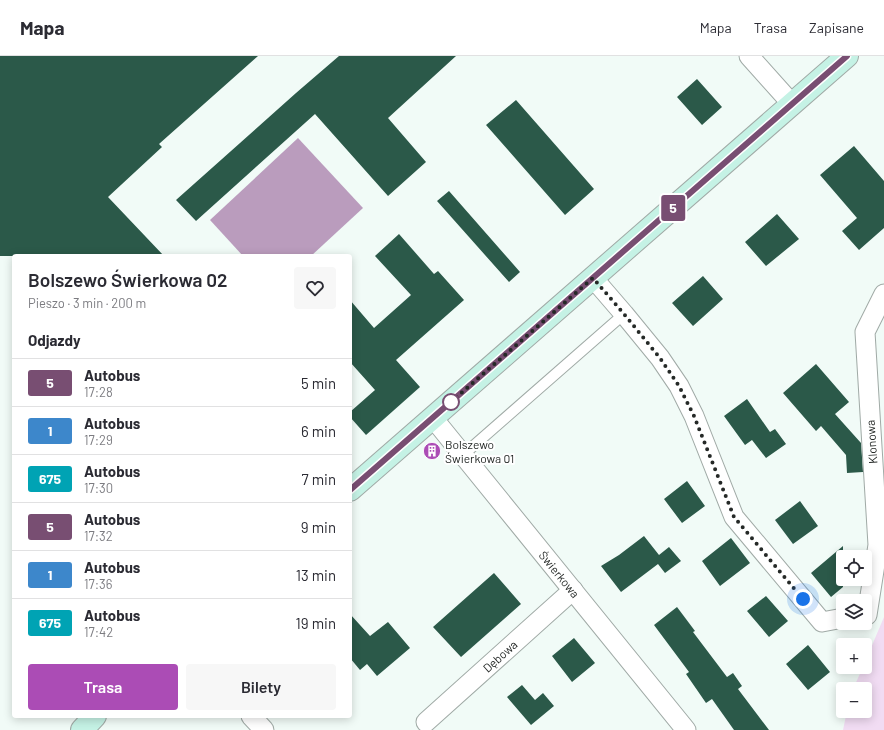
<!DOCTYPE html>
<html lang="pl">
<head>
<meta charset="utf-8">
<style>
  :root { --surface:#fff; --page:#f7f7f7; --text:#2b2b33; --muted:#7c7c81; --line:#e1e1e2; --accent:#ab4cb5 }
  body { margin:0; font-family:Barlow,sans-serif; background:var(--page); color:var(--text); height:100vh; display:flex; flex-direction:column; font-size:15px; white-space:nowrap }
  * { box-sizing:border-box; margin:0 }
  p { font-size:13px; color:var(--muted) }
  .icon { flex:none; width:22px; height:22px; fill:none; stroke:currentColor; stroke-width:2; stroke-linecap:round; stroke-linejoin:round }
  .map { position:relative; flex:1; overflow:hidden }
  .details { position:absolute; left:12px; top:198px; width:340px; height:464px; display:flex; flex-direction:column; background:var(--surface); border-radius:4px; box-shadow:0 2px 10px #0003 }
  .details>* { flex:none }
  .badge { padding:0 8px; border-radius:3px; font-size:14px; line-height:26px }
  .fabs { position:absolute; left:836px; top:494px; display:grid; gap:8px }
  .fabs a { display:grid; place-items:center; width:36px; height:36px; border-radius:4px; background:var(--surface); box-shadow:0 2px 10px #0003; font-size:20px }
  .you { position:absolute; width:20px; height:20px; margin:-10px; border:3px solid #fff; border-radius:50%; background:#1a73e8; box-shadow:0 0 0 6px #1a73e833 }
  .map>.badge { position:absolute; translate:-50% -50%; box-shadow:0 0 0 2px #fff }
  h2 { padding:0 16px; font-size:15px; line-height:36px }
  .round { display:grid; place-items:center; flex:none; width:42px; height:42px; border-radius:4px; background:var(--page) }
  .summary { display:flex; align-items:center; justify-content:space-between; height:68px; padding:0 16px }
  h1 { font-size:19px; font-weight:600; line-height:30px }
  .action { display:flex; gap:8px; margin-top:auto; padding:8px 16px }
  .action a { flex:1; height:46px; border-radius:4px; background:var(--accent); color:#fff; font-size:16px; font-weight:600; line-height:46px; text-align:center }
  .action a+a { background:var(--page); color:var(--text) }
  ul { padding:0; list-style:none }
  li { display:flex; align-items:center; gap:12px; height:48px; padding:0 16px; border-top:1px solid var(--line) }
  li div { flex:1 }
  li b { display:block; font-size:15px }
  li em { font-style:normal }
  li .badge { min-width:44px; font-weight:700; text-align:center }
  header { display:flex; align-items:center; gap:24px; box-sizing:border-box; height:56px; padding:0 20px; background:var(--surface); border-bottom:1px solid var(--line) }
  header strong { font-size:19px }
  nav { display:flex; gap:22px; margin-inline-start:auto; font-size:14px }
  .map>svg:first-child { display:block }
  .green { fill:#f1dcf3 }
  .water { fill:#ba9cbd }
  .building { fill:#2b5949 }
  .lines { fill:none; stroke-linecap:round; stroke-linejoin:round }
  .lane-casing { stroke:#a0aaa6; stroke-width:12 }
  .street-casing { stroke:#a0aaa6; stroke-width:21 }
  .secondary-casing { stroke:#a0aaa6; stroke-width:24 }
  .lane { stroke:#fff; stroke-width:10 }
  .street { stroke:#fff; stroke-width:19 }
  .secondary { stroke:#c5f2e5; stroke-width:22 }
  .line-casing { stroke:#fff; stroke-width:9 }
  .line { stroke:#784e72; stroke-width:6 }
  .walk { stroke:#252927; stroke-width:4; stroke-dasharray:0 7.2 }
  .stop-dot { fill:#fff; stroke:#784e72; stroke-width:2 }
  .labels { text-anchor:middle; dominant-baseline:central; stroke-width:4; stroke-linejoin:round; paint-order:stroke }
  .street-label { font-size:12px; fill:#252927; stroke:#fff }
  .poi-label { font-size:12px; fill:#252927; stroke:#fff; text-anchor:start }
</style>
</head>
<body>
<header>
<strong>Mapa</strong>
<nav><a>Mapa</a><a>Trasa</a><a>Zapisane</a></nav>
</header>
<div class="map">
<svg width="884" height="674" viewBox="0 0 884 674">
  <rect width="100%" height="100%" fill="#f1fbf7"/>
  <path class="green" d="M884,561V674H843L847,655H865V633H853L863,611H865V606Z"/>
  <path class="water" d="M298,82L363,152L311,200H243L210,164Z"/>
  <path class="building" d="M0,0H258L159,88L162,91L108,141L164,200H0Z
    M339,0H456L388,62L426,106L388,140L315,58L196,165L176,144L296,37Z
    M697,23L722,51L702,69L677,41Z
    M516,44L594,133L565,159L486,69Z
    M854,90L884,125V172L859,194L842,175L857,162L820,119Z
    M449,135L520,216L509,226L437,145Z
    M777,158L799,183L766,210L745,186Z
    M399,178L434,218L438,215L464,244L396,304L420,331L366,379L350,361V356L375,334L350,306V244L374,272L411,239L375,200Z
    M703,220L723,243L693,270L672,247Z
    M816,308L849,346L835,358L861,387L863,416L847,417L846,399L821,370L816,375L783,337Z
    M747,343L770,376L775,373L786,388L766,402L752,384L745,389L724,360Z
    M687,425L705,450L682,467L664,443Z
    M800,445L818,470L793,488L775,464Z
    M644,480L659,499L669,491L681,505L665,517L658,508L621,536L601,510L619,499Z
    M731,482L750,507L720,530L702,505Z
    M843,490V531L831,541L811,517Z
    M494,517L521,548L461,601L433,571Z
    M766,540L788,565L769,581L747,555Z
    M677,551L695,575L693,576L727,621L733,617L742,630L738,633L769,674H734L712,643L706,647L686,618L689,616L654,569Z
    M350,558L370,580L388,566L410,592L377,620L367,608L360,614L350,602Z
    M574,582L595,607L572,626L552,600Z
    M808,589L830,616L808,634L786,608Z
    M522,629L535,644L543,637L554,650L531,669L507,641Z"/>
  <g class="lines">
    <defs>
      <path id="lane" d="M463,399L624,258"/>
      <g id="street">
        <path d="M749,0L792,48"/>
        <path d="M593,222L624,258L660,302L679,330L694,360L734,461L822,566L843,562"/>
        <path id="s1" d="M433,362L686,674"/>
        <path d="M865,559H867L878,489L865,276L884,238"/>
        <path d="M251,660L264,674"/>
        <path id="s2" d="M426,666L573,534"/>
      </g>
      <path id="secondary" d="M350,434L847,0
        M82,674L95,660"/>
    </defs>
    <use href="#lane" class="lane-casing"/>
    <use href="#street" class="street-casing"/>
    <use href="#secondary" class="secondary-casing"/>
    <use href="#lane" class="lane"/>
    <use href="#street" class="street"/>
    <use href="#secondary" class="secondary"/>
  </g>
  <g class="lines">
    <defs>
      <path id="line" d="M350,434L847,0"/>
    </defs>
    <use href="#line" class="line-casing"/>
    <use href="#line" class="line"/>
    <path class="walk" d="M451,346L593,222L624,258L660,302L679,330L694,360L734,461L803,543"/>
  </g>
  <defs>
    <symbol id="building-disc" viewBox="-11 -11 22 22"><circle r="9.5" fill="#ab4cb5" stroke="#fff"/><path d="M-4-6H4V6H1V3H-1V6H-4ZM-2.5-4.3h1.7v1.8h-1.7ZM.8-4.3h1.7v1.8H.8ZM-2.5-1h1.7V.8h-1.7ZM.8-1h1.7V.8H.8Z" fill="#fff"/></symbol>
  </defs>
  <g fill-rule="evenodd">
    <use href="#building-disc" x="422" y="385" width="20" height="20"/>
  </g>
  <circle class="stop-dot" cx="451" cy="346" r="8"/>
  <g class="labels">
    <g class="street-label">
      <text transform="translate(871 386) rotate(-94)">Klonowa</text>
      <text stroke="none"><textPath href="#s1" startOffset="201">Świerkowa</textPath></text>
      <text stroke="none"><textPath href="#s2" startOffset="99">Dębowa</textPath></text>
    </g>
    <g class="poi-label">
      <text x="445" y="388">Bolszewo<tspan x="445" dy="14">Świerkowa 01</tspan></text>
    </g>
  </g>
</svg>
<div class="fabs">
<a><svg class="icon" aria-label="locate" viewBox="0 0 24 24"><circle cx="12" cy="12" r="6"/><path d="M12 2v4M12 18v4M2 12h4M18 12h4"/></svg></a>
<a><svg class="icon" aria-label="layers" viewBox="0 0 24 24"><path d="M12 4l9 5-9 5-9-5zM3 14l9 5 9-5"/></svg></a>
<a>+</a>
<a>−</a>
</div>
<div class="you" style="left:803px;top:543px"></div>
<b class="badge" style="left:673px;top:152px;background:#784e72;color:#fff">5</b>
<section class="details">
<div class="summary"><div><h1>Bolszewo Świerkowa 02</h1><p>Pieszo · 3 min · 200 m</p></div><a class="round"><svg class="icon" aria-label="heart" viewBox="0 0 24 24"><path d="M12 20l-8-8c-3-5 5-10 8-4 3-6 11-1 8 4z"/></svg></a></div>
<h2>Odjazdy</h2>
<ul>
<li><span class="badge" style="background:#784e72;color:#fff">5</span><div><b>Autobus</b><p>17:28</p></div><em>5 min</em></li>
<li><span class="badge" style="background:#3d87cb;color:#fff">1</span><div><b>Autobus</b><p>17:29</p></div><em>6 min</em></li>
<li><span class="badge" style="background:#00a3b4;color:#fff">675</span><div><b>Autobus</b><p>17:30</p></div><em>7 min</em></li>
<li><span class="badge" style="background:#784e72;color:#fff">5</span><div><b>Autobus</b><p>17:32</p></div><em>9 min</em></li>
<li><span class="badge" style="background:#3d87cb;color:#fff">1</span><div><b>Autobus</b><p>17:36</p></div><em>13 min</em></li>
<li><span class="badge" style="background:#00a3b4;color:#fff">675</span><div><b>Autobus</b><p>17:42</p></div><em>19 min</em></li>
</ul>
<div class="action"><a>Trasa</a><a>Bilety</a></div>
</section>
</div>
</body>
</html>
